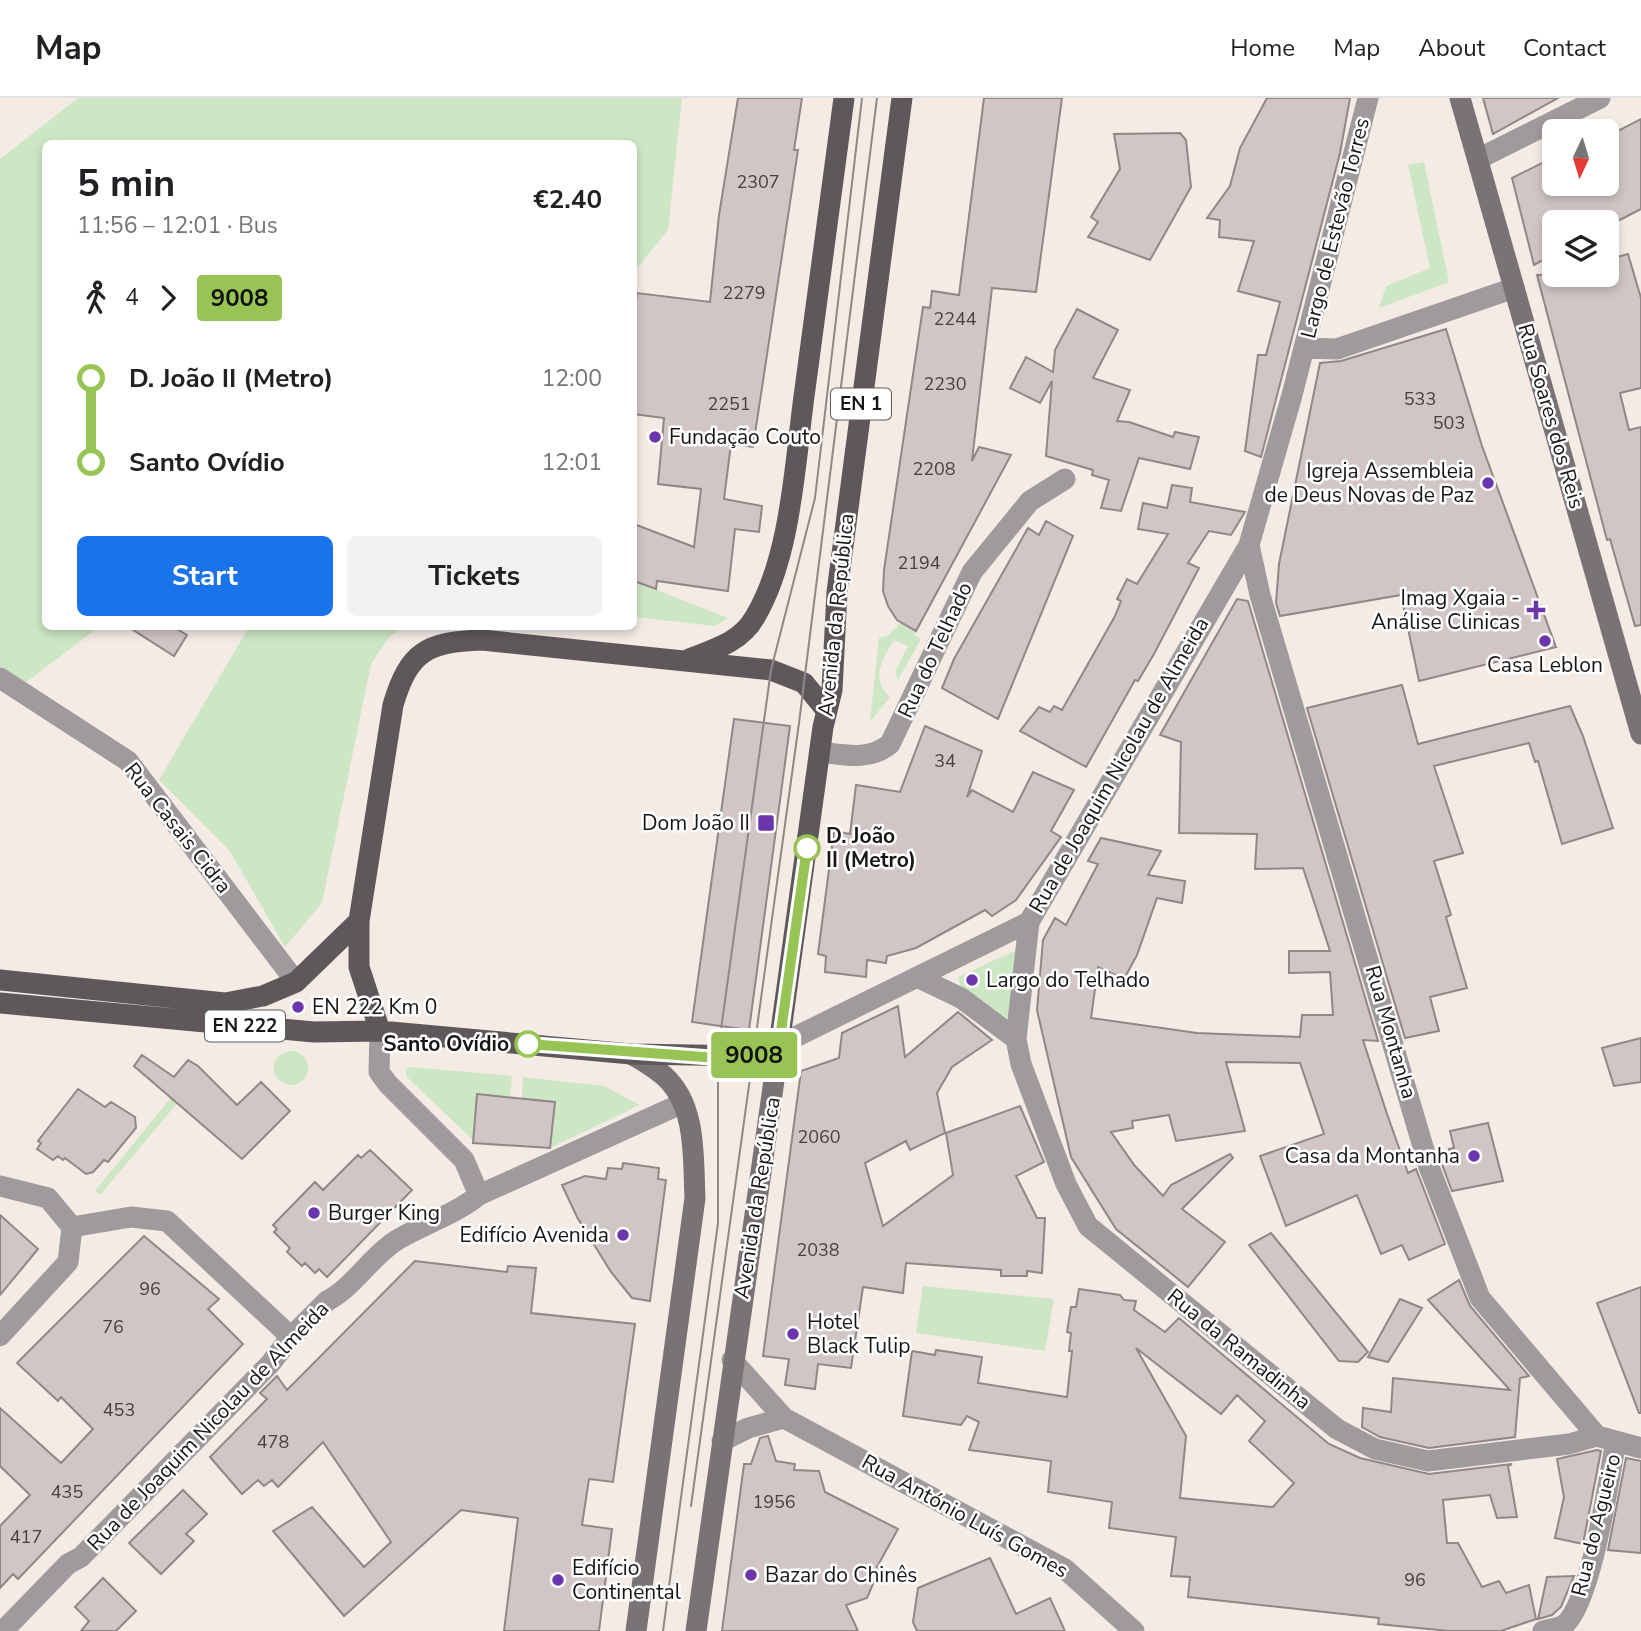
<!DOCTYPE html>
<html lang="en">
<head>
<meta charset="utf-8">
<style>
  :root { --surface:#fff; --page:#f2f2f2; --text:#202124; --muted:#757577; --line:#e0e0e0; --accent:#1a73e8 }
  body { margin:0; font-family:"Nunito Sans",sans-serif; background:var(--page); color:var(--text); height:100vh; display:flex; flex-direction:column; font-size:26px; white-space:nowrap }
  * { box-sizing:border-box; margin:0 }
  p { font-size:23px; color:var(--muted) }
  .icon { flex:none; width:38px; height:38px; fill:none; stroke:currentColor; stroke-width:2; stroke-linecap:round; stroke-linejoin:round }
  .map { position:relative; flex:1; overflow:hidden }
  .drawer { position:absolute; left:42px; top:42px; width:595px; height:490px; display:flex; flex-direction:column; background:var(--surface); border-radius:10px; box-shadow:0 4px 10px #0003 }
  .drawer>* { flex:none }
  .badge { padding:0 14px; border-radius:5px; font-size:24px; line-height:46px }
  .needle { width:46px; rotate:184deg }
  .buttons { position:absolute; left:1542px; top:21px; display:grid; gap:14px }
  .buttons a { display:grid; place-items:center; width:77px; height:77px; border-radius:10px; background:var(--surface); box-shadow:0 4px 10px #0003; font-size:35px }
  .map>.badge { position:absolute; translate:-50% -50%; box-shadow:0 0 0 4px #fff }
  .legs { display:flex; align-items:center; gap:10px; height:77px; padding:0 35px; font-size:23px }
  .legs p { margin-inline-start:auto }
  .overview { display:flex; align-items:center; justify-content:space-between; height:119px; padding:0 35px }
  h1 { font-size:38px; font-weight:700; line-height:52px }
  .button { display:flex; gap:14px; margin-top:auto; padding:14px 35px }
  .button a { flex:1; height:80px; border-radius:10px; background:var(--accent); color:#fff; font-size:28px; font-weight:700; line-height:80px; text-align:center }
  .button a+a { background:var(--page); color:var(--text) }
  ul { padding:0 35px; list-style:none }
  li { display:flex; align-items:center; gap:24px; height:84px; font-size:26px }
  li i { display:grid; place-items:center; width:10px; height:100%; margin:0 9px; background:currentColor }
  li i::after { content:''; width:18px; height:18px; margin:-9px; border:5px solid; border-radius:50%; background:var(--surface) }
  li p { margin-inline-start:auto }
  li:first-child i { background:linear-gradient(#0000 50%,currentColor 0) }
  li:last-child i { background:linear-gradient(currentColor 50%,#0000 0) }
  header { display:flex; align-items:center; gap:42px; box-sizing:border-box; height:98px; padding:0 35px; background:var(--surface); border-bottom:2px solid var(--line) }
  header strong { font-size:33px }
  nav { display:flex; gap:38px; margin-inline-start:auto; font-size:24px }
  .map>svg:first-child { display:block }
  .green { fill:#cde6c3 }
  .building { fill:#d1c6c5; stroke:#918786; stroke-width:2; fill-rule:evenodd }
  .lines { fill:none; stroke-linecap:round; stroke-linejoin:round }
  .street { stroke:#9f9b9c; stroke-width:21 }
  .secondary { stroke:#7a7375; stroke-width:21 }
  .primary { stroke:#5f585a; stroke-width:21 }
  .tram { stroke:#8f8884; stroke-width:2 }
  .line-1-casing { stroke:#fff; stroke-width:16 }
  .line-1 { stroke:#98c455; stroke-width:10 }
  .poi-dot { fill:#6b35ac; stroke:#fff; stroke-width:2.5 }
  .stop-1-dot { fill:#fff; stroke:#98c455; stroke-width:3.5 }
  .labels { text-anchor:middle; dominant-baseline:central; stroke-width:5; stroke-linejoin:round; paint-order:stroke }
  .number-label { font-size:18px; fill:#464140 }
  .shield { fill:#fff; stroke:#5d5b5a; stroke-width:2 }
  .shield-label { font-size:19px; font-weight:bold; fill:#181513 }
  .street-label { font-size:21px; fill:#181513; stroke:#fff }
  .poi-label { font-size:21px; fill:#181513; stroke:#fff; text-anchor:start }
  .stop-label { font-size:21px; font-weight:bold; fill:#181513; stroke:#fff; text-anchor:start }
</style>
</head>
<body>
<header>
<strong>Map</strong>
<nav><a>Home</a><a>Map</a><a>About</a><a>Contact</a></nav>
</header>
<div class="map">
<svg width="1641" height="1533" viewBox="0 0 1641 1533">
  <rect width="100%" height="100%" fill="#f4ebe5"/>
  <path class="green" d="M78,0H682L668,132L634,174V46H46V528L99,529L25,585L0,569V61Z
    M1424,64L1449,184L1379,210L1386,188L1430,170L1408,67Z
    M634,483L728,520L715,528L634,519Z
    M901,524L916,533L914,537L921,541L898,582L895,574L908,548L894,542C882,562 870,580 890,599L870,624L879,540L889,537Z
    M249,529H403L389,539L371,566L322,805L285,849L230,753L159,682Z
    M1014,853L1021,856L1011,918L1005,920L961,889L958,879Z
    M274 970a17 17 0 1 1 34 0a17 17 0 1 1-34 0Z
    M411,969L512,978L510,1000L477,997L473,1042L407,979L406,971Z
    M190,976L196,983L100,1097L95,1093Z
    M523,979L604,988L640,1007L550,1050L555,1004L522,1001Z
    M923,1188L1054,1201L1045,1253L916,1235Z"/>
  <path class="building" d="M738,0H802L794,52H798L753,349L731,346L724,401L762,408L759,434L735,431L728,493L657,483L656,491L634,483V426L694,449L701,391L658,386L664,320L634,316V220L637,195L710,204L719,117Z
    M984,0H1062L1036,194L992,190L972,363L979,349L1011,357L916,533L897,522L888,508L883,493L884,472L923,209L930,210L932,193L959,197Z
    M1267,0H1350L1340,55L1261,359L1245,353L1258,257H1266L1280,204L1238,193L1254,143L1219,139L1220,122L1207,120L1230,88L1240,50Z
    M1483,0H1558L1493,36Z
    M1641,21V111L1616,124H1554V156L1534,167L1512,80L1554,59V86H1606V39Z
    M1180,35L1186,42L1191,89L1150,162L1088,139L1098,124L1091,119L1120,71L1114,36Z
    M1628,156L1641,200V290L1620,295L1629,332L1641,329V527L1635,528L1610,441L1607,442L1537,177H1606V162Z
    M1077,211L1118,232L1093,280L1130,292L1117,323L1129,324L1173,339L1175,334L1199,339L1190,371L1139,360L1121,413L1101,410L1109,382L1092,377L1093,372L1046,358L1052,283L1040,305L1010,290L1026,259L1053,274L1055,252Z
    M1446,231L1482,348L1556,549L1419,583L1401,497L1280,518L1276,505L1279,466L1320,265L1341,263Z
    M1172,387L1192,390L1190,404L1245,414L1231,437L1209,433L1188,465L1199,470L1154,556L1138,583L1135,582L1086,669L1020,633L1039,609L1050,614L1054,608L1062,612L1115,518L1121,503L1117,501L1127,481L1137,486L1168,436L1138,431L1143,405L1167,410Z
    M1046,423L1073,438L998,621L942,590L954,561L1028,430L1039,437Z
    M1237,501L1248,503L1378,943L1363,942L1387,1016L1408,1075L1416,1071L1445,1146L1409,1162L1402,1147L1381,1156L1357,1097L1286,1128L1260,1058L1324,1036L1300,965L1226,964L1245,1033L1176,1043L1169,1017L1132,1023L1133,1030L1111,1034L1135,1068L1163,1098L1171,1087L1230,1056L1233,1060L1182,1111L1225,1144L1188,1189L1116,1131L1071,1059L1037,912L1043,842L1055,820L1066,827L1098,766L1088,763L1101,740L1161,753L1148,777L1185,783L1182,805L1157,800L1137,857L1124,881L1098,869L1091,920L1197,935L1300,939L1302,917H1333L1330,874L1289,875V853H1330L1303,770L1255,771L1257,736L1179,735L1181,644L1160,637Z
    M127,528H172L187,537L174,558Z
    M1402,587L1418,646L1570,608L1583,638L1613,730L1562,746L1538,663L1535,664L1529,645L1434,668L1463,755L1434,763L1451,817L1446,819L1467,890L1430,899L1439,933L1405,940L1307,610Z
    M734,621L790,628L749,932L692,924Z
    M925,628L982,653L967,699L972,692L1013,714L1033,674L1074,692L1051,733L1061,739L1016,802L992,818L985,812L916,850L887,858L886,865L867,862L866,879L825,874L826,858L818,856L834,733L850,736L856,687L900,694Z
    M898,908L905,959L958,914L992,942L952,969L937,995L945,1035L910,1052L906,1043L865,1065L883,1128L953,1077L946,1035L1020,1008L1044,1064L1016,1078L1037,1120H1045L1042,1175L1027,1173V1178H1001V1172L906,1165L903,1195L863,1189L851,1270L818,1266L815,1291L785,1287L789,1261L763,1258L801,973L839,960L842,935Z
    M1641,940V984L1614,988L1602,950Z
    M142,957L174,979L188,962L198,968L237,1007L261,984L290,1013L242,1061L134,968Z
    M78,991L105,1009L111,1004L135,1019L136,1030L108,1064L104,1062L93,1074L86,1076L65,1060L63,1062L58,1058L53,1062L37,1051L41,1045L38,1043Z
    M477,996L555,1004L550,1050L473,1045Z
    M1488,1025L1503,1083L1452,1093L1440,1061L1451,1057L1449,1051L1454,1050L1450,1033Z
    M370,1052L412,1092L327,1179L319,1171L315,1175L305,1165L302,1168L287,1154L290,1150L274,1134L277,1131L273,1127L315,1084L323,1092L358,1057L361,1060Z
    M623,1065L659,1070L658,1081L666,1082L650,1203L632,1200L611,1174L577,1119L562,1087L585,1078L606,1081L608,1070L622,1071Z
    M0,1117L38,1151L0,1197Z
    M1271,1135L1368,1254L1358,1264L1339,1263L1249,1147Z
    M144,1138L219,1201L208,1211L243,1246L18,1481L13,1476L0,1490V1428L30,1397L0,1368V1310L61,1365L93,1331L61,1299L58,1303L17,1265Z
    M415,1163L507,1174L508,1168L536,1170L531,1215L635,1226L613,1384L589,1381L582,1427L612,1431L599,1533H504L518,1420L461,1412L344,1518L273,1433L312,1409L364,1469L391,1444L323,1344L278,1389L272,1382L264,1388L258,1382L242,1396L210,1359L267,1301L260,1295L277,1278L287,1292Z
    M1459,1182L1470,1208L1529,1278L1520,1280L1515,1339L1429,1350L1380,1339L1362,1329L1363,1310L1391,1314L1393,1280L1510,1292L1428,1202Z
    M1641,1189V1315H1639L1597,1205Z
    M1079,1191L1120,1197L1124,1202L1136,1203L1134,1212L1165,1234L1179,1220L1329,1346L1360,1360L1429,1376L1512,1366L1508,1368L1517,1419L1497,1420L1490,1397L1443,1402L1447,1445H1458L1482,1489L1499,1483L1506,1495L1529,1487L1536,1521L1501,1533H1449L1378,1526L1379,1520L1188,1499L1190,1479L1171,1478L1176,1439L1109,1430L1112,1404L1048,1394L1051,1363L969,1352L979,1324L967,1318L961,1327L903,1318L912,1253L935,1257L936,1252L982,1259L978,1285L1067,1299L1072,1253H1069L1071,1235L1067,1234L1071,1209H1076ZM1136,1250L1221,1316L1237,1297L1265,1323L1249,1343L1294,1385L1273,1409L1180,1400L1186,1338Z
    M1400,1201L1422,1210L1388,1264L1368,1259Z
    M768,1338L776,1363L795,1366L794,1372L819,1373L825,1394L898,1431L877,1469L880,1470L867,1500L846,1507L858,1533H722L744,1366H751L760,1340Z
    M1597,1352L1601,1353L1583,1446L1555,1440L1564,1399L1557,1361Z
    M1626,1360L1641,1363V1455L1608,1452Z
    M183,1392L207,1416L186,1436L194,1443L161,1476L129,1445Z
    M990,1460L1016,1516L1050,1500L1065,1533H917L913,1524L918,1490Z
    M1574,1478L1561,1509L1552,1517L1538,1521L1547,1479Z
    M103,1480L136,1513L116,1533H81L89,1523L75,1509Z"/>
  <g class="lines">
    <path class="street" d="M1478,61L1600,0
      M1304,250L1337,251L1514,190
      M1249,447L1260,497L1429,1069L1480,1200L1597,1338L1641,1350
      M0,580L128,663L296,884
      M820,654C846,657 869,663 890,646L972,474L1030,403L1065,381
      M1029,824L1016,941L1021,966L1066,1086L1088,1128L1337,1331L1375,1351L1428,1363L1569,1346L1597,1338
      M917,879L961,900L1016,941
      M380,933L379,974L388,986L464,1062L479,1097
      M779,947L1029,824L1249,447L1292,297L1368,0
      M0,1088L48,1100L72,1129L68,1164L0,1238
      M72,1129L131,1119L167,1123L291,1239
      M732,1262L784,1320L1065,1471L1134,1533
      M722,1343L748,1330L784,1320
      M3,1533L68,1466L81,1459L270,1266L291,1239L327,1203C355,1188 371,1158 397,1142C424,1126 454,1117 479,1097L683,1005
      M1543,1533C1549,1531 1559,1530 1564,1527C1591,1506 1609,1380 1616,1343"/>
    <path class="secondary" d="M1460,0L1641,636
      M631,956C642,962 653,969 663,977C697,1006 693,1059 695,1100L636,1533
      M696,1533L779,947"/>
    <path class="primary" d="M689,561C715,551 741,544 755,519C792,457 795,361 805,291C818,194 831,97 844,0
      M0,882L225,905L263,898L296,884L359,823
      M0,905L314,934L380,933L631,956L752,958L779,947L823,629L832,592L837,494L902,0
      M380,933L359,869V823L393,607C409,553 427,544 482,542L771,572L804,585L827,613"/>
    <path class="tram" d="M691,1408L799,625L877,0
      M663,1533L718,1125V960L722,924L771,572L815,400L862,0"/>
  </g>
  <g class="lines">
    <defs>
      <path id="line-1" d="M528,946L718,960L752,958L779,947L807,750"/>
    </defs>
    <use href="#line-1" class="line-1-casing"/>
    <use href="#line-1" class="line-1"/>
  </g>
  <g class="poi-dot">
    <circle cx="655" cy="339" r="7"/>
    <circle cx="1488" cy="385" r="7"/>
    <path d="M1532.5 501.5h7v7h7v7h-7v7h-7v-7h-7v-7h7z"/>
    <circle cx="1545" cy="543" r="7"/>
    <rect x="757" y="716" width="18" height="18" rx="3.5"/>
    <circle cx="972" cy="882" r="7"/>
    <circle cx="298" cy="909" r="7"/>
    <circle cx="1474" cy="1058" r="7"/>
    <circle cx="314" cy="1115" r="7"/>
    <circle cx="623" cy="1137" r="7"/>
    <circle cx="793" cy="1236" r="7"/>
    <circle cx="751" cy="1477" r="7"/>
    <circle cx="558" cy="1482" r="7"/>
  </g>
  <g class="stop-1-dot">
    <circle cx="807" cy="750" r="12"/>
    <circle cx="528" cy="946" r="12"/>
  </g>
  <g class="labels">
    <g class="number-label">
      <text x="758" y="84">2307</text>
      <text x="744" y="195">2279</text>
      <text x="955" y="221">2244</text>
      <text x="945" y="286">2230</text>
      <text x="1420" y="301">533</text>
      <text x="729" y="306">2251</text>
      <text x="1449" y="325">503</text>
      <text x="934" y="371">2208</text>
      <text x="919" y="465">2194</text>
      <text x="945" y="663">34</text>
      <text x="819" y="1039">2060</text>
      <text x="818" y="1152">2038</text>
      <text x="150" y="1191">96</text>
      <text x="113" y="1229">76</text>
      <text x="119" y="1312">453</text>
      <text x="273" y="1344">478</text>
      <text x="67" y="1394">435</text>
      <text x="774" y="1404">1956</text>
      <text x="26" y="1439">417</text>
      <text x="1415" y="1482">96</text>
    </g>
    <g class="shield">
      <rect x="831" y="290.5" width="60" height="31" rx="5"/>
      <rect x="205" y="912.5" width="80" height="31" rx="5"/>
    </g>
    <g class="shield-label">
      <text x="861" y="306">EN 1</text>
      <text x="245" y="928">EN 222</text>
    </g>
    <g class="street-label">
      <text transform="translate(1335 130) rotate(-76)">Largo de Estevão Torres</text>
      <text transform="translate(1551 318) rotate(74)">Rua Soares dos Reis</text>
      <text transform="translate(836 517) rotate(-84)">Avenida da República</text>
      <text transform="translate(935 552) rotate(-65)">Rua do Telhado</text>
      <text transform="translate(1119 667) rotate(-60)">Rua de Joaquim Nicolau de Almeida</text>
      <text transform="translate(178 730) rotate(52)">Rua Casais Cidra</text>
      <text transform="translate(1391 934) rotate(74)">Rua Montanha</text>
      <text transform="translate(757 1100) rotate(-81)">Avenida da República</text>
      <text transform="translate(1239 1251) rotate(39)">Rua da Ramadinha</text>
      <text transform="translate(208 1328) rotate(-46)">Rua de Joaquim Nicolau de Almeida</text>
      <text transform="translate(965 1418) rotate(29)">Rua António Luís Gomes</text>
      <text transform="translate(1596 1427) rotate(-76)">Rua do Agueiro</text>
    </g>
    <g class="poi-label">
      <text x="669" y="339">Fundação Couto</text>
      <text x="1474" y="373" text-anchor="end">Igreja Assembleia<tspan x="1474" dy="24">de Deus Novas de Paz</tspan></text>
      <text x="1520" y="500" text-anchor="end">Imag Xgaia -<tspan x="1520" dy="24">Análise Clinicas</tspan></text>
      <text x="1545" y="567" text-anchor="middle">Casa Leblon</text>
      <text x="750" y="725" text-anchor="end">Dom João II</text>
      <text x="986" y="882">Largo do Telhado</text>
      <text x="312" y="909">EN 222 Km 0</text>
      <text x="1460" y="1058" text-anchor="end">Casa da Montanha</text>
      <text x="328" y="1115">Burger King</text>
      <text x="609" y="1137" text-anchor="end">Edifício Avenida</text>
      <text x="807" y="1224">Hotel<tspan x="807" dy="24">Black Tulip</tspan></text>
      <text x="572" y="1470">Edifício<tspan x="572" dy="24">Continental</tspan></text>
      <text x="765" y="1477">Bazar do Chinês</text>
    </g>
    <g class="stop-label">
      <text x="826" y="738">D. João<tspan x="826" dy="24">II (Metro)</tspan></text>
      <text x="509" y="946" text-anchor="end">Santo Ovídio</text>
    </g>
  </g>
</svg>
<div class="buttons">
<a><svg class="needle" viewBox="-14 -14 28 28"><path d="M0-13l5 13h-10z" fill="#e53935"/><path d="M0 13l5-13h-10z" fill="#757577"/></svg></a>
<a><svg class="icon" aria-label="layers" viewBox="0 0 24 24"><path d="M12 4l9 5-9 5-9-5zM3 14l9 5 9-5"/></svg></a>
</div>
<b class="badge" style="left:754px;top:957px;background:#98c455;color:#111">9008</b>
<section class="drawer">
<div class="overview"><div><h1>5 min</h1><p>11:56 – 12:01 · Bus</p></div><b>€2.40</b></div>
<div class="legs"><svg class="icon" aria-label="walk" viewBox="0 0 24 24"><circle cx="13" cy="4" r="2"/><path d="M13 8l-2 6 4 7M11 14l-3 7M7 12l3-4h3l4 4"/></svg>4<svg class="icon" aria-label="forward" viewBox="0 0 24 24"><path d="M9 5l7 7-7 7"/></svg><b class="badge" style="background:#98c455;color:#111">9008</b></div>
<ul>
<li><i style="color:#98c455"></i><b>D. João II (Metro)</b><p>12:00</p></li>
<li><i style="color:#98c455"></i><b>Santo Ovídio</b><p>12:01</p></li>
</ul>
<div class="button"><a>Start</a><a>Tickets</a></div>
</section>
</div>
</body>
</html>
